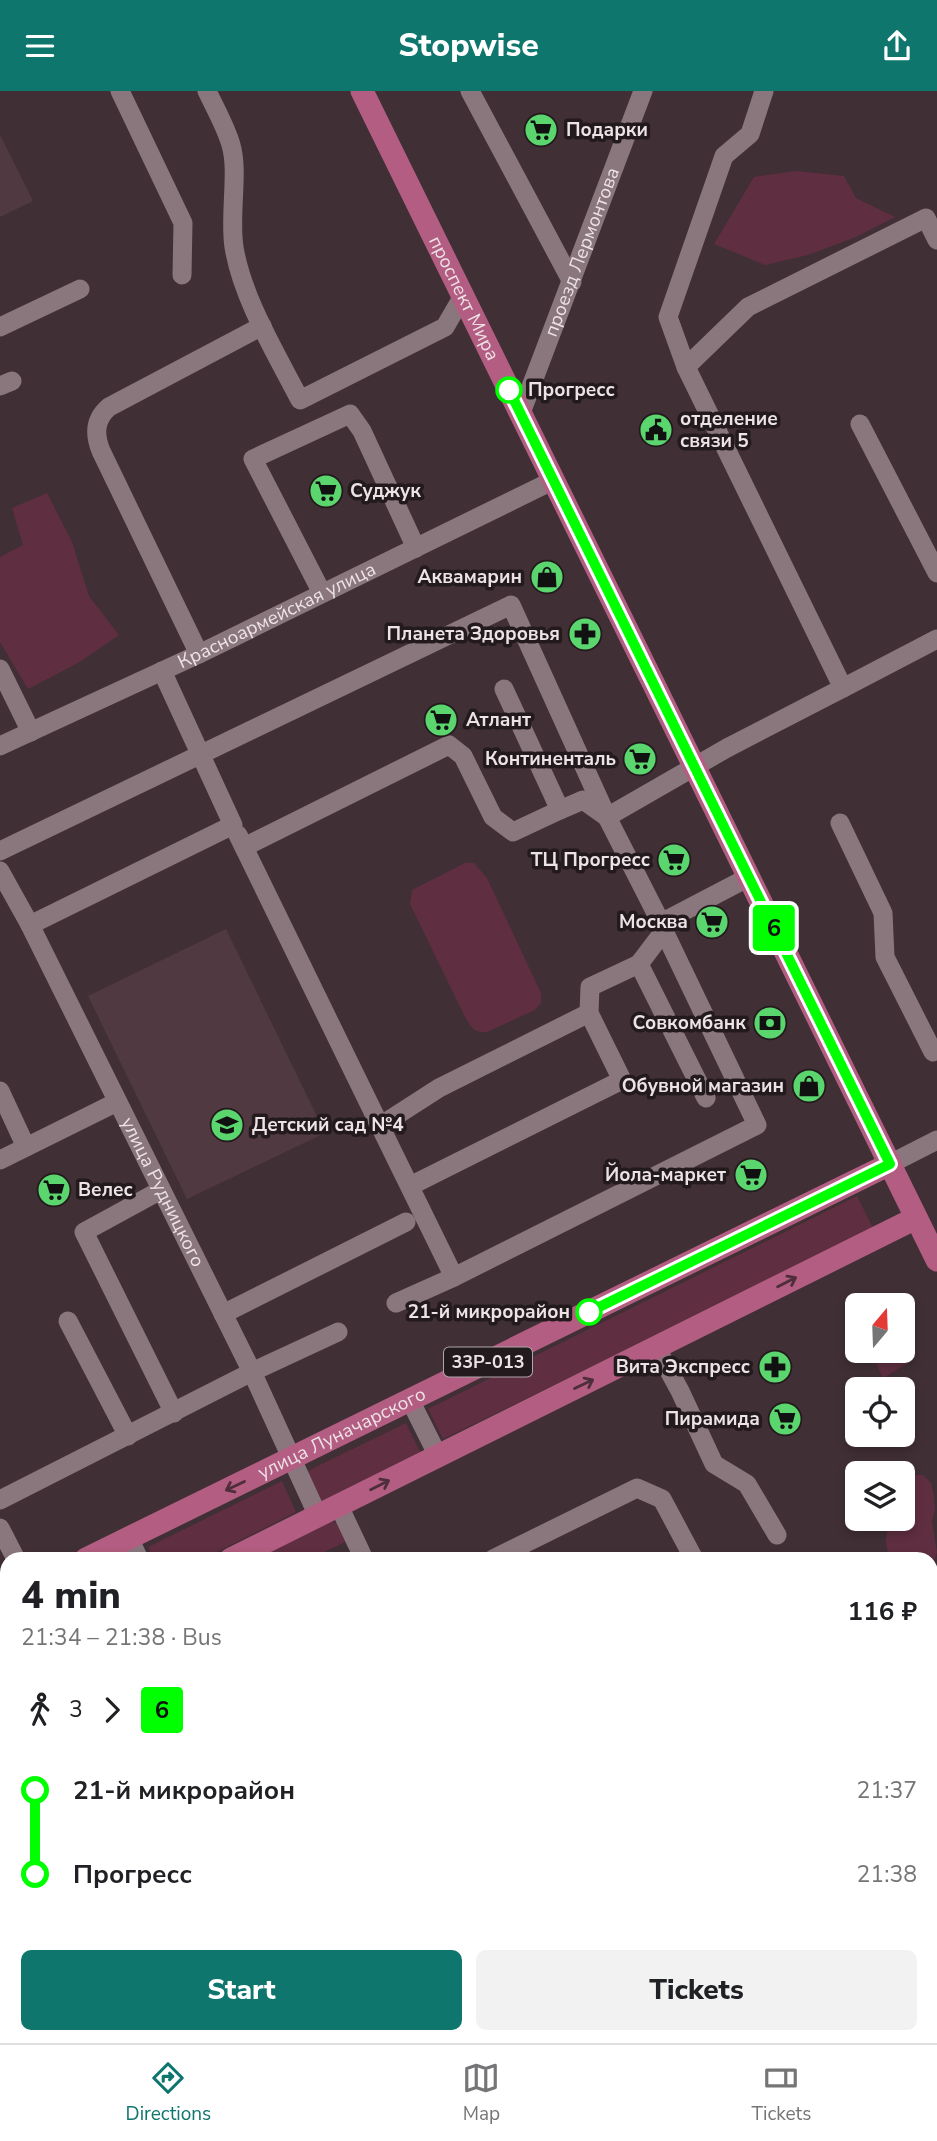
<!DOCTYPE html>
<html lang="en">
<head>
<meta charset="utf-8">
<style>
  :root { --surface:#fff; --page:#f2f2f2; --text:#202124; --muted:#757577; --line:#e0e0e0; --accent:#0f766e }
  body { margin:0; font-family:"Nunito Sans",sans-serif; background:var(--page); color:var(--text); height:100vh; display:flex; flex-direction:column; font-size:26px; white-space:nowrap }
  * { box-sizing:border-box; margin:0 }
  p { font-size:23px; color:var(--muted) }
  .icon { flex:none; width:38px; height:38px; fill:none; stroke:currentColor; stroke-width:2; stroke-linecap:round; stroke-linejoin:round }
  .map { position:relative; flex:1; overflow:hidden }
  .details { position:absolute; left:0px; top:1461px; width:938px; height:492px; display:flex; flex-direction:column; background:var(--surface); border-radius:21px 21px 0 0; box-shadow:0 4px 10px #0003 }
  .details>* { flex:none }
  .badge { padding:0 14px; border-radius:5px; font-size:24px; line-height:46px }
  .needle { width:46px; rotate:19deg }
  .buttons { position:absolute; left:845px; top:1202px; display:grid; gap:14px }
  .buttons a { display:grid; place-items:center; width:70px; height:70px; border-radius:10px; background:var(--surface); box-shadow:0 4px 10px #0003; font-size:35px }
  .map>.badge { position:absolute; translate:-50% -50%; box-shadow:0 0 0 4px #fff }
  .legs { display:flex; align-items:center; gap:10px; height:77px; padding:0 21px; font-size:23px }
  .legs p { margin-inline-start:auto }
  .summary { display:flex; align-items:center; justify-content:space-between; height:119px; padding:0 21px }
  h1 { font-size:38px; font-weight:800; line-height:52px }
  .primary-button { display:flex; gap:14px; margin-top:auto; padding:14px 21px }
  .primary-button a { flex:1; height:80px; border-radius:10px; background:var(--accent); color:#fff; font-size:28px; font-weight:800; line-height:80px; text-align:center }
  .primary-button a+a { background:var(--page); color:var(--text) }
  ul { padding:0 21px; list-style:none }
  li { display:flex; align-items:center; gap:24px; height:84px; font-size:26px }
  li i { display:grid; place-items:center; width:10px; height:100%; margin:0 9px; background:currentColor }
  li i::after { content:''; width:18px; height:18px; margin:-9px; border:5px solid; border-radius:50%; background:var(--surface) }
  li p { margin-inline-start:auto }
  li:first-child i { background:linear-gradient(#0000 50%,currentColor 0) }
  li:last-child i { background:linear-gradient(currentColor 50%,#0000 0) }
  header { display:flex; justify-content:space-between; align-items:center; height:91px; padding:0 21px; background:var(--accent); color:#fff; font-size:32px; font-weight:800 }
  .tabs { display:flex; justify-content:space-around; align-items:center; height:98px; border-top:2px solid var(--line); background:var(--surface); font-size:19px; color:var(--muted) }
  .tabs a { display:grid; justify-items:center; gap:4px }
  .tabs .current { color:var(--accent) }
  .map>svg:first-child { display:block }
  .built { fill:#513941 }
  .green { fill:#5f2e41 }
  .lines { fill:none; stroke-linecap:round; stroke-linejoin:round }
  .minor { stroke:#8a777d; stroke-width:19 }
  .major { stroke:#b25d81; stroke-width:23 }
  .oneway { stroke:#4d2e3a }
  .line-1-casing { stroke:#fff; stroke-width:16 }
  .line-1 { stroke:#0f0; stroke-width:10 }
  .stop-1-dot { fill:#fff; stroke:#0f0; stroke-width:3.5 }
  .labels { text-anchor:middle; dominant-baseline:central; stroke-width:7; stroke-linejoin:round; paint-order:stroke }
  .shield { fill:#221a1c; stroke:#b0a6a9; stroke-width:2 }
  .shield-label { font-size:18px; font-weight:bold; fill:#ede2e6 }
  .poi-label { font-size:19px; font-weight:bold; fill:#ede2e6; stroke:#221a1c; text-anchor:end }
  .street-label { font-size:19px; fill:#ede2e6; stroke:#221a1c }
  .stop-label { font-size:19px; font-weight:bold; fill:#ede2e6; stroke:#221a1c; text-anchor:start }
</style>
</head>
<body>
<header><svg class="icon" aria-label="menu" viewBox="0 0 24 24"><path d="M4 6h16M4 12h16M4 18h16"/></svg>Stopwise<svg class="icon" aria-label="share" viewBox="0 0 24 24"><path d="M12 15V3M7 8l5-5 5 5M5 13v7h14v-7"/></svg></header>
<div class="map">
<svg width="937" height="1952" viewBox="0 0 937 1952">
  <rect width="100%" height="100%" fill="#402f35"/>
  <path class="built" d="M0,44L33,110L0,126Z
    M226,838L325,1042L187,1108L88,905Z"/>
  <path class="green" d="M796,80L844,85L856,107L895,126L856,146L808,164L765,174L714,153L754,86Z
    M47,402L72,451L89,505L119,544L78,572L28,598L0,551V466L23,454L12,417Z
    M465,772H474L487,787L541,902V912L535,919L487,941C475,942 472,937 466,928L410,813L412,799Z
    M857,1105L874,1139L443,1348L428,1318Z
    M870,1260H903L908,1272L883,1287Z
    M406,1332L421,1363L314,1416L297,1385Z
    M914,1384H923L931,1392L934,1405L935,1418L932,1431L937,1461L931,1483L937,1500V1604L931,1613V1468H892C882,1453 887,1445 890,1428H903V1398Z
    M282,1390L296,1421L203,1468H154L148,1456Z
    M331,1430L339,1433L349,1449L310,1468H250Z
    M7,1523V1567L0,1570V1526Z"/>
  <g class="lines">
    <g class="minor">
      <path d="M120,0L183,132L182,184"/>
      <path d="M207,0C215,17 226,36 231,54C239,81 229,124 234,156C242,207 277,264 300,309L445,236L463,205"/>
      <path d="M470,0L572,191"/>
      <path d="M0,236L80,198"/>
      <path d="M686,276L748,216L926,127L937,149"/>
      <path d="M0,295L12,290"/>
      <path id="s1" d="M521,322L643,0"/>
      <path d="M860,333L937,482"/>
      <path d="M322,502L253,368L350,323L362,340L416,457"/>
      <path d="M199,563L101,360C94,343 95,328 109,316L262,235"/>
      <path d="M0,578L31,641"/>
      <path d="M843,597L937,548"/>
      <path d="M504,598L560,719L583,709L607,726L727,657L843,597L686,276L668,226L724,65L750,43L764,0"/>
      <path id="s2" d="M0,655L199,563L554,389"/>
      <path d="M840,732L883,822L885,866L933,961"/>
      <path d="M238,744L380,1035"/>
      <path d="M244,756L449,654L463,665L493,726L513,741L560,719"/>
      <path d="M0,760L511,514L607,726L661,832L749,786"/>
      <path id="s3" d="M0,780L30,834L252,1281L318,1425"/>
      <path d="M661,832L664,840L639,873L706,1007"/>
      <path d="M30,834L233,734L162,580"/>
      <path d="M0,1000L26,1056"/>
      <path d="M0,1069L117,1011"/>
      <path d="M890,1073L937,1049"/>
      <path d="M410,1095L622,989L589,922L590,896L639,873"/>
      <path d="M161,1099L84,1141L174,1322"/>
      <path d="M454,1186L380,1035L439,997L589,922"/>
      <path d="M396,1212L454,1186L757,1034L664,840"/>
      <path d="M223,1223L406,1131"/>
      <path d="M68,1230L128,1345"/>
      <path d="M656,1256L680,1300L714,1373L747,1393L777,1444"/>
      <path d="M410,1309L438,1365"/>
      <path d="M0,1409L252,1281L338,1241"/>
      <path d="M339,1415L364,1468"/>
      <path d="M0,1437L16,1468"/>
      <path d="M129,1447L139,1468"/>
      <path d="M493,1468L637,1397L662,1408L694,1468"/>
      <path d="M0,1730L7,1726"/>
      <path d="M931,1781L937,1792"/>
      <path d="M0,1817L7,1813"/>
      <path d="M0,1885L7,1887"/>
      <path d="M931,1923L937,1920"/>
      <path d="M246,1946L249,1952"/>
      <path d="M351,1952L353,1946"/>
      <path d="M515,1952L518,1946"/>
      <path d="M882,1952L892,1946"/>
    </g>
    <g class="major">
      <path id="s4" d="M362,0L937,1169"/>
      <path id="s5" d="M86,1468L890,1073"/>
      <path d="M231,1468L916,1127"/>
      <path d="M0,1510L7,1507"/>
      <path d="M0,1583L7,1580"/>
    </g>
  </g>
  <defs><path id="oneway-shaft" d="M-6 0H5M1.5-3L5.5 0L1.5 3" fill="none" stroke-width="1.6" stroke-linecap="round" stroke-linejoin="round" transform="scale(1.75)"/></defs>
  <g class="oneway">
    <use href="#oneway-shaft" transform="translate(787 1191) rotate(-27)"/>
    <use href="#oneway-shaft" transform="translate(584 1293) rotate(-26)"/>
    <use href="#oneway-shaft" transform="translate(380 1394) rotate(-27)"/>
    <use href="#oneway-shaft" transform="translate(235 1395) rotate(154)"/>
  </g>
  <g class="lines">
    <defs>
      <path id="line-1" d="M509,299L890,1073L589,1221"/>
    </defs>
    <use href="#line-1" class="line-1-casing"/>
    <use href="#line-1" class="line-1"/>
  </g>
  <defs>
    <symbol id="supermarket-disc" viewBox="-11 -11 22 22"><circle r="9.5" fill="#5bd56e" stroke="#221a1c"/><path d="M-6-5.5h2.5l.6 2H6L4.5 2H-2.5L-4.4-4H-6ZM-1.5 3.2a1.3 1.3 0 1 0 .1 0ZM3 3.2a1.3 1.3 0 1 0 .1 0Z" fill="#111"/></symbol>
    <symbol id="civic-disc" viewBox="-11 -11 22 22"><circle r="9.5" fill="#5bd56e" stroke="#221a1c"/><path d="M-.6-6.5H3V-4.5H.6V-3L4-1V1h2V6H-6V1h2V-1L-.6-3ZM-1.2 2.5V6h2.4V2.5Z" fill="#111"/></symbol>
    <symbol id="shop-disc" viewBox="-11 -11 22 22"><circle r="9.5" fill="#5bd56e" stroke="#221a1c"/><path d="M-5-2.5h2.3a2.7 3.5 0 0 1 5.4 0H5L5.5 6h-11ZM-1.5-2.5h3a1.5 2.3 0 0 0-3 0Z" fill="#111"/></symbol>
    <symbol id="pharmacy-disc" viewBox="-11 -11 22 22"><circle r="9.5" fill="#5bd56e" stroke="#221a1c"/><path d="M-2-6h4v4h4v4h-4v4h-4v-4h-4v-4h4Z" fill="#111"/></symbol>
    <symbol id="bank-disc" viewBox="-11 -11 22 22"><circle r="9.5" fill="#5bd56e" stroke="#221a1c"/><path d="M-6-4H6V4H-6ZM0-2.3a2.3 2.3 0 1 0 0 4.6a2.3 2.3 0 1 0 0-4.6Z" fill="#111"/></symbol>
    <symbol id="school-disc" viewBox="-11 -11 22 22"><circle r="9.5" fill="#5bd56e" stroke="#221a1c"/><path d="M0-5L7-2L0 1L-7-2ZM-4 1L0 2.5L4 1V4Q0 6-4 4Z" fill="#111"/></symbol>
  </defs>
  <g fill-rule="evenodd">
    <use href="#supermarket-disc" x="522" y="20" width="38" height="38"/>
    <use href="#civic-disc" x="637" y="320" width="38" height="38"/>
    <use href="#supermarket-disc" x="307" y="381" width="38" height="38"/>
    <use href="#shop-disc" x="528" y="467" width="38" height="38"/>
    <use href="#pharmacy-disc" x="566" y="524" width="38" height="38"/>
    <use href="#supermarket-disc" x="422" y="610" width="38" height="38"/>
    <use href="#supermarket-disc" x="621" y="649" width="38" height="38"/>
    <use href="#supermarket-disc" x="655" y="750" width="38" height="38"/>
    <use href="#supermarket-disc" x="693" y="812" width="38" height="38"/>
    <use href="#bank-disc" x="751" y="913" width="38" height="38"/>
    <use href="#shop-disc" x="790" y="976" width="38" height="38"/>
    <use href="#school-disc" x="208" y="1015" width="38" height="38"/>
    <use href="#supermarket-disc" x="732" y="1065" width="38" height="38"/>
    <use href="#supermarket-disc" x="35" y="1080" width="38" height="38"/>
    <use href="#pharmacy-disc" x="756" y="1257" width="38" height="38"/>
    <use href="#supermarket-disc" x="766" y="1309" width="38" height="38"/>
  </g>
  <g class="stop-1-dot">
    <circle cx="509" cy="299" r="12"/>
    <circle cx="589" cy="1221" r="12"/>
  </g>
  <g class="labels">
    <rect class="shield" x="444" y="1256.5" width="88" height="29" rx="5"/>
    <g class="shield-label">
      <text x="488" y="1271">33Р-013</text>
    </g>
    <g class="poi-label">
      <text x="566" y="39" text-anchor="start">Подарки</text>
      <text x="680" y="328" text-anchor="start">отделение<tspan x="680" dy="22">связи 5</tspan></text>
      <text x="350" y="400" text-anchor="start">Суджук</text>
      <text x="522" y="486">Аквамарин</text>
      <text x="560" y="543">Планета Здоровья</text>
      <text x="466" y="629" text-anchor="start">Атлант</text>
      <text x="616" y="668">Континенталь</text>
      <text x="650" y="769">ТЦ Прогресс</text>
      <text x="688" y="831">Москва</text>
      <text x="746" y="932">Совкомбанк</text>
      <text x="784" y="995">Обувной магазин</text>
      <text x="252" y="1034" text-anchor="start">Детский сад №4</text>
      <text x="726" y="1084">Йола-маркет</text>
      <text x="78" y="1099" text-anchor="start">Велес</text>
      <text x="750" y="1276">Вита Экспресс</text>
      <text x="760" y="1328">Пирамида</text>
    </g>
    <g class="street-label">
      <text stroke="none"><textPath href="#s1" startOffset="172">проезд Лермонтова</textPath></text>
      <text stroke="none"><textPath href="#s4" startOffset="231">проспект Мира</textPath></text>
      <text stroke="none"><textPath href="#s2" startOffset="306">Красноармейская улица</textPath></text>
      <text stroke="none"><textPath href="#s3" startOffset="360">улица Рудницкого</textPath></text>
      <text stroke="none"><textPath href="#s5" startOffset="285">улица Луначарского</textPath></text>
    </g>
    <g class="stop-label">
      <text x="528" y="299">Прогресс</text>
      <text x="570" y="1221" text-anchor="end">21-й микрорайон</text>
    </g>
  </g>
</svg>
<div class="buttons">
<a><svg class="needle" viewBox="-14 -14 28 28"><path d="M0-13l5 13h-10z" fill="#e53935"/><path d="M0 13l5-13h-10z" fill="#757577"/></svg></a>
<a><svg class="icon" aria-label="locate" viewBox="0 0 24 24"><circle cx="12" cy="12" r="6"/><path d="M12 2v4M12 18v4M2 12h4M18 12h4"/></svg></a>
<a><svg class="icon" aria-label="layers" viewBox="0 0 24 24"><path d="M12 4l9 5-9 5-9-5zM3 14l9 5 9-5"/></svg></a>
</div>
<b class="badge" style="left:774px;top:837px;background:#0f0;color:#111">6</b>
<section class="details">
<div class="summary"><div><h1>4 min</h1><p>21:34 – 21:38 · Bus</p></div><b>116 ₽</b></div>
<div class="legs"><svg class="icon" aria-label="walk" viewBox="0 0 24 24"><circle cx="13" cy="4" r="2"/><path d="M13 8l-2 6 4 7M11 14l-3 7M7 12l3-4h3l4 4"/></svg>3<svg class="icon" aria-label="forward" viewBox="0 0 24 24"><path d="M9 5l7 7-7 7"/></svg><b class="badge" style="background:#0f0;color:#111">6</b></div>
<ul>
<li><i style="color:#0f0"></i><b>21-й микрорайон</b><p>21:37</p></li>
<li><i style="color:#0f0"></i><b>Прогресс</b><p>21:38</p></li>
</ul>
<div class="primary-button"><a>Start</a><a>Tickets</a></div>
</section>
</div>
<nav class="tabs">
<a class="current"><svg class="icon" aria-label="directions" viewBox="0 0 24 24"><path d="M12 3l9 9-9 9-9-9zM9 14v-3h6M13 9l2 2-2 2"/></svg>Directions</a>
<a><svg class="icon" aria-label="map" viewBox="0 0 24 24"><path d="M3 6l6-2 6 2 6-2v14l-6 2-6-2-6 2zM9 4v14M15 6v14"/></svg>Map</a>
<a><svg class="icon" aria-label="tickets" viewBox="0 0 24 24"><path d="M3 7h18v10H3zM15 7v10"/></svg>Tickets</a>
</nav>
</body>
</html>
